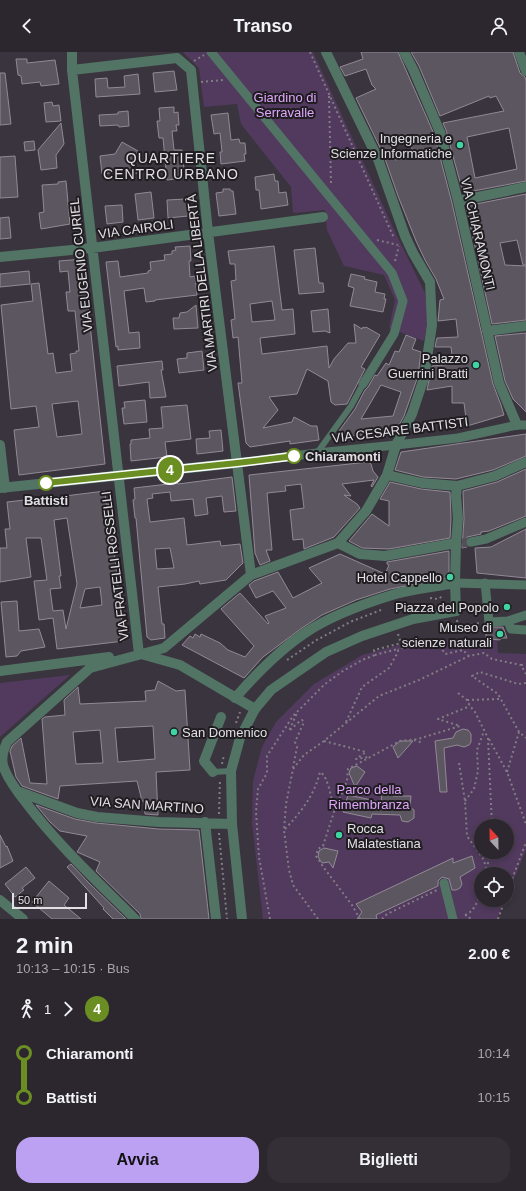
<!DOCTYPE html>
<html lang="it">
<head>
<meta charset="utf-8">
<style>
  :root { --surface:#2c272e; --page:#342f36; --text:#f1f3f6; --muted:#a6a5aa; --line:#48444a; --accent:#bca0f2 }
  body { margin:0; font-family:Arial,sans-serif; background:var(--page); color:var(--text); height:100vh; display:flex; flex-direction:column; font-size:15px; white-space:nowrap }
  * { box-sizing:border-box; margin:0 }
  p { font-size:13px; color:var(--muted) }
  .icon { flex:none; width:22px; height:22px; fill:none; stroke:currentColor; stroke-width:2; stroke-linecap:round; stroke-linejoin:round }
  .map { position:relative; height:867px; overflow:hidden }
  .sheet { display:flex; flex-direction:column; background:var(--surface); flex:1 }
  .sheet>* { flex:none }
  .badge { padding:0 8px; border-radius:13px; font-size:14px; line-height:26px }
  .needle { width:26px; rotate:338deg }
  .fabs { position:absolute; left:474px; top:767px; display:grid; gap:8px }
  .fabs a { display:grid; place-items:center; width:40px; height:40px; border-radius:50%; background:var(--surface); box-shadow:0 2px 6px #0003,0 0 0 1px var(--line); font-size:20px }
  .scale { position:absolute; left:12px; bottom:10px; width:75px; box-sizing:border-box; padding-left:4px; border:2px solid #e2dfe5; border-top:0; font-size:11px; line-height:14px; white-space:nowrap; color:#e2dfe5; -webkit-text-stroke:3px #201d21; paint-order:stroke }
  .map>.badge { position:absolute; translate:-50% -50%; box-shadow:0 0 0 2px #fff }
  .legs { display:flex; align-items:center; gap:6px; height:44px; padding:0 16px; font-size:13px }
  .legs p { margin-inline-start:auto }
  .head { display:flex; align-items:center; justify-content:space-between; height:68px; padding:0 16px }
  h1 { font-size:22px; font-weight:800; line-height:30px }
  .button { display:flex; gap:8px; margin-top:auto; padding:8px 16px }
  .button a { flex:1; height:46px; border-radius:16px; background:var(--accent); color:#111; font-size:16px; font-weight:800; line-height:46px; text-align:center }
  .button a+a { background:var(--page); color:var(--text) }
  ul { padding:0 16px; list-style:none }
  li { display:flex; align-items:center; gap:14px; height:44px; font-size:15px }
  li i { display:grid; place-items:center; width:6px; height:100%; margin:0 5px; background:currentColor }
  li i::after { content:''; width:10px; height:10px; margin:-5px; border:3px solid; border-radius:50%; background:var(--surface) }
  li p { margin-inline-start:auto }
  li:first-child i { background:linear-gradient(#0000 50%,currentColor 0) }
  li:last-child i { background:linear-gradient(currentColor 50%,#0000 0) }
  header { display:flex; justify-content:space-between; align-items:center; height:52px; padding:0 16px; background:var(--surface); font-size:18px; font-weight:800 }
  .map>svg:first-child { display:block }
  .green { fill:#513a5d; fill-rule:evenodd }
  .building { fill:#5c5660; stroke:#918a95; fill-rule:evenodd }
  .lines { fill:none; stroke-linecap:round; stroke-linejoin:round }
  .pedestrian-tunnel { stroke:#534e57; stroke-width:9; stroke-dasharray:9 4.5; stroke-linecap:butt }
  .path { stroke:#817c85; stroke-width:2; stroke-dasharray:2 3; stroke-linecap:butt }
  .service { stroke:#517465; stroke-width:6 }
  .pedestrian { stroke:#517465; stroke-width:9 }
  .minor { stroke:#517465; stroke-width:10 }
  .tertiary { stroke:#517465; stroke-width:10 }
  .line-1-casing { stroke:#fff; stroke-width:9 }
  .line-1 { stroke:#6b8e23; stroke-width:6 }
  .poi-dot { fill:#40d4a2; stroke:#201d21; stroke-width:1.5 }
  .stop-1-dot { fill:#fff; stroke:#6b8e23; stroke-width:2 }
  .labels { text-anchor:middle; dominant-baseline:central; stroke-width:4; stroke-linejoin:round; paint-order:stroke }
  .park-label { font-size:13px; fill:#e0a6ff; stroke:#201d21 }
  .poi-label { font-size:13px; fill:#e2dfe5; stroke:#201d21; text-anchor:end }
  .street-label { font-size:13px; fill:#e2dfe5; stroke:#201d21 }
  .stop-label { font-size:13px; font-weight:bold; fill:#e2dfe5; stroke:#201d21; text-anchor:start }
  .neighbourhood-label { font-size:14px; letter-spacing:1px; fill:#e2dfe5; stroke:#201d21 }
</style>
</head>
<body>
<header><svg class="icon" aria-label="back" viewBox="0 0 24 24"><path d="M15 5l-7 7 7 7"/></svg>Transo<svg class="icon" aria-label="person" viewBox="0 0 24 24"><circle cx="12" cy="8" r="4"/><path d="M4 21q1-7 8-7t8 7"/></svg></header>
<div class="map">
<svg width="526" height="867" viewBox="0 0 526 867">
  <rect width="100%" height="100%" fill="#3a343e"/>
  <path class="green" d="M183,0H313L397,184L425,241L429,272L428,278H426L424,289L389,276L395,248L384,223L344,214L327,178L325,158L293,161L291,135L241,72L237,52L204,55L199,16Z
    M440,588H497L498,601L526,602V798L507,843V822H481V848H505L497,867H263L252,771L253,729L262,695L276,670L314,632L362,603L410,590ZM481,774H507V800H481Z
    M70,623L0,685V631Z"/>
  <path class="building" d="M361,0H398L434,82L452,151L493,332L501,353L504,363L467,374L464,351H452V334L427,338L432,314L453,312L451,295H435L437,286L458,285L456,267L438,269L440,248L444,247L436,227L425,208L416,189L398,144L384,104L356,46L376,37L372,33L366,17L345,24L340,15L363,7ZM407,85L415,104L395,108L390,92Z
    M411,0H513L520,21L525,25L526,29V129L463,141L446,78L443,71L504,59L496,44L490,46L489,44L440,64L419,14ZM509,76L517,117L475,126L467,85Z
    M16,7H27V11L55,8L59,32L41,34L40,30L22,32L21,24L18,23Z
    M174,19L177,38L155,40L153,21Z
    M0,21H5L11,72L0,73Z
    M138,22L140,42L96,45L95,27L107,26L108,36L125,35L124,24Z
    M52,50L53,54L59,53L61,69L46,70L44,51Z
    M174,55V61L178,60L179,73H176L177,79H172L174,98H182L185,126L167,128L163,86H159L157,69H160L159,56Z
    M128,59L129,74L119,75L118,73L100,74L99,63L118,62V60Z
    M228,61L231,88L239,87L240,91H245L246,102H244L245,109L221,112L220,100H222L220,81L214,82L211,63Z
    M61,71L64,92L56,103L57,116L41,118L38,98Z
    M34,89L35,98L25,99L24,90Z
    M122,90L138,99L132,110L138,121L118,123L116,120L102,122L100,104L115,102Z
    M15,104L18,145L0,146V105Z
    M274,122L275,129H278L279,141L286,140L288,153L261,157L259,138H256L255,125Z
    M66,129L70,172L41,177L39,161L44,160L42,133L58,132V130Z
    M223,137H230L231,139H233L236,162L219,164L216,141L223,140Z
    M151,140L154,166L138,168L135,142Z
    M526,142V213H523L517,188L500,191L505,213L526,214V268L492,272L466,154Z
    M186,147L188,164L168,166L167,148Z
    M122,153L123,170L107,172L105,154Z
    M9,165L11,186L0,187V166Z
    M190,194L191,209H189L190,225L195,224L197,243L155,248V249L146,250L144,236L124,239L129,281L139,280L140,296L118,298V294L116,295L106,210L118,209L120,225L148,221V219L151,218L150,210L165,208L164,203L172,202V199L176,198L175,195Z
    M274,194L282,258L293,257L295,282L260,286L262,302L327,294L329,316L334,307L348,291H356L354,272L362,277L363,275L365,276L366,275L380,283L361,315L365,317L347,352L335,353L331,350L328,329L307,317L297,342L269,345L278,358L263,376L292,370L294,365L311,374H317L319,388L290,392V389L250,395L246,391L238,331H242L238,285L233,286L231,268L235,267L231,229L236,228L235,212H230L228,199ZM272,249L275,268L252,270L250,252Z
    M315,196L319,231H323L324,240L299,242L294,198Z
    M83,207L105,412L19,423L14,378L39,375L36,354L11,357L1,253L33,249L31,232L39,231L48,302L53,301L56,321L72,319L70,302L76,301V299H79L75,259H68L66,240H70L68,219L60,220L59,209ZM78,349L82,382L57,385L52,352Z
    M29,219L30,232L0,235V222Z
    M351,222L365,225L364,227L377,230L375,240L385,242L384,247H386L383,260L350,254L354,236L348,234Z
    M196,253L198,276L174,277L173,266H179L180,261L187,260Z
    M328,257L330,281L325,279L313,280L311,259Z
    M526,281V360L513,347L505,329L495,284Z
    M406,283L416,287L412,297L421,300L418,324L404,364L396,379L334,386L355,357L365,338L368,335L375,323L377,324L386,311L389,313L395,299L399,300ZM381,333L401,340L393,364L361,367Z
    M202,299L204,318L179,321L177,307L187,306V301Z
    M162,309L163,318H161L166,345L150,346L149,330L119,334L117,314Z
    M145,348L147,370L124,372L122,356H125L124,350Z
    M187,353L191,387L165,390L167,405L131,409L130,392H131V388L150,386L149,377L163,376L161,355Z
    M221,378L223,399L197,402L196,387L210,386L209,379Z
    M526,382V404L493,418L456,427L423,425L395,418L401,400Z
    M368,410L371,412L373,419L378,425L372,435L371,434L374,428L342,432L351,444L344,443L357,452L360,456L334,485L304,497L303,487L293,488L290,458L304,456L301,432L285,434L286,439L267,441L272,498H266L270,509L260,513L255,501L249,423Z
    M526,417V464L489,479L481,480V482L467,485L465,491L467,495L462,496L464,467L463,439L497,430Z
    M232,425L236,459L224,460L222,444L206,446L208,462L195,464L193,447L171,449L170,440L152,442L153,446L147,447L150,470L184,466L187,493L220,489L221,494L240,492L243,511L226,528L200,532L199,529L185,532L158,535L162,572H164L165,586L151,588L147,585L136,466H135L133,448L135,447L134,436L177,431L178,432ZM170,496L174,516L157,517L155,497Z
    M390,430L421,437L450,440L451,466L450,486L389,497L362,496L349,489L372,462L389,474V449L380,447Z
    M105,439L106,452H109L124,589L57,597L53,566L39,568L34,529L47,528L41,486H26L31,525L0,530V496H7L5,477H10L7,450L25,448V449ZM67,466L77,532L66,577L63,558L53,559L50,537L61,536L59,524H61L54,468ZM100,535L102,553L80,556L85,537Z
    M526,477V526L477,521L475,496L491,495Z
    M449,499V526L390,537L356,548L322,563L302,576L263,605L244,626L182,593L190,584L193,586L195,582L200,585L201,582L220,591L228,598L245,605L254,594L221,557L240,541L268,572L269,571L265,564L286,556L273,539L256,546L249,533L254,529L278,520L293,546L322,531L309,516L340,502L385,522L389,513L387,512V510Z
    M17,549L19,579L39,577L45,595L21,599L17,604L6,605L1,550Z
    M486,575H503L507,586H502L499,588L486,586Z
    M158,629L176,639L185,638L190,718L156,720L158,763L145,762L144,749H142L137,729L60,734L58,747L22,734L16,725L10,699L12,694L21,686L30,731L47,732L42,667L45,665L65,663L64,648L78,635L80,652L146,649L145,639L155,638ZM153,674L155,707L118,710L115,676ZM100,678L103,711L76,712L73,680Z
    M463,677L468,678L471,682V690L469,693L464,695L457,693L444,696L447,740H440L435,689L453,686L456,680Z
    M400,689H413L398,706L393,695Z
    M357,714L365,720L355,735L349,721L351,716Z
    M393,740V744H411L410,755L414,758V766L408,770L402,769L400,763L372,762L371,766L343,760L348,743L381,750L382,741Z
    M36,753L75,767L96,771L159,777L199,778L209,867H141L140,862L96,819L100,810L77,800L87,784L60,779L50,770Z
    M0,783L6,795L7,794L13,809L0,816Z
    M324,796L338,799L333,816L329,810L322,811L318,805L319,799Z
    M472,804L475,816L460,825L462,832L460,836L456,838H452L449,827L442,825L438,829V834L376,863L377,867H357L362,860L356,852L453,806V811Z
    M71,812L88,830L126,867H113L103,857L104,856L67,815Z
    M26,815L35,826L22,836L24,838L15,845L5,832Z
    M49,829L69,846L64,853L81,867H52L32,850Z"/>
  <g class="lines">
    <path class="pedestrian-tunnel" d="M462,491L471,490"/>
    <path class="path" d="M310,0L394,186
      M194,9L204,3
      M201,30L223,28
      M329,44L331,132
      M377,188L398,193
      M395,209L399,194
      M430,546L438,547L443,544
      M457,568L458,574L481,571
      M398,582L401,591
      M426,592H439L445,602L463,598L469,604L484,601L492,607L521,613L526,622
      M287,608L315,589L350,570L381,558
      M521,613L526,612
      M526,631L518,632L480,620L472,624L498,642L519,680L526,686
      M458,641L467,648L470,654L475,660L488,686L492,774
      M467,648L501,647
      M346,670L362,635L389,616L398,600V597L375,603L374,598L401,591L424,587L425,592L398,597
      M236,671L240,660
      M489,687L507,720L526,772
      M414,688L423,691
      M324,689L366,700L356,707L369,705
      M459,711L465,749L467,784L484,808L487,820
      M222,712L224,703
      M293,716L297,695L295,690L304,670L302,668L300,669L289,679L297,661
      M507,720L519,680
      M465,749L474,737L478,719L477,698L484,679
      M219,762L220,727
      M285,777C301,760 314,744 320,720C329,725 331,748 334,758
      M219,781L227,867
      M486,822L490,800
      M507,841L526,790
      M465,863C475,859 478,848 481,839
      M465,863L469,864L470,867
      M270,867L259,805L256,760L258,737L267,721V704L293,664L325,632L343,619L362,608L375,603
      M318,867L293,833L289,818L284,778L286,752L293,717L304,703L324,689L379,644L419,628L469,604
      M360,867L352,853L324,816L316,804L318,797L323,794L334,760L347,729L348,717L400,689L418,687L460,674L438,667L470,654
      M382,867L387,862L437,838
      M498,867L505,848"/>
    <path class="service" d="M317,401L351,354L363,332
      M213,720L231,719"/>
    <path class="pedestrian" d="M211,0L392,221L403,249L394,282L363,332
      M237,411L317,401L396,393L458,386L517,373H526
      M471,490L486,487L526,470
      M455,531L526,533
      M485,531L489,570L508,569L511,577L526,578
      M508,569L526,563
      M444,831L453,867"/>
    <path class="minor" d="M72,0V18L139,602
      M404,0L413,17L440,80L458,149L499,331L517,373
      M519,0L526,19
      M72,18L177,6L191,18L208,180L251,523
      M458,149L526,135
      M0,205L92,196L323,165
      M487,279L526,274
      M0,393L5,436
      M387,423L422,431L457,434
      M0,436L237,411
      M338,491L360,502L385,504L456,491
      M456,559L455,531L456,491L458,466L456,444L457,434L495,424L526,410
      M141,602L180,613L255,657
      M0,619L109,605
      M235,646C256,622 278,599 305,581C330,564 363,552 392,543C412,537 434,535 455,531
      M213,720L204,709L221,665
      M17,739L77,761L97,765L159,770L232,772
      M205,770L216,867
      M0,848L23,867
      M135,867C98,830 59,794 27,752C19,742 6,724 3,713C1,704 4,697 7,690L90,616L164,596L251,523L338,491L366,459L387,423L396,393L412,362L424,326L432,273L430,230L413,201L405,184L378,107L326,0"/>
    <path class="tertiary" d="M242,867L232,772L231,719L240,686L255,657L271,638L326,600L362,584L413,567L456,559"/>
  </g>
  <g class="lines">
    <defs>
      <path id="line-1" d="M46,431L237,411L294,404"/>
    </defs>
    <use href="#line-1" class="line-1-casing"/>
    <use href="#line-1" class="line-1"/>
  </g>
  <g class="poi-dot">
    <circle cx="460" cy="93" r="4"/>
    <circle cx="476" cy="313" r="4"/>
    <circle cx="450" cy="525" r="4"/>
    <circle cx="507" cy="555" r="4"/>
    <circle cx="500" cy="582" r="4"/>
    <circle cx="174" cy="680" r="4"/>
    <circle cx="339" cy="783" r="4"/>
  </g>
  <g class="stop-1-dot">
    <circle cx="294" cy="404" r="7"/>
    <circle cx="46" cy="431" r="7"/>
  </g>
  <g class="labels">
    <g class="park-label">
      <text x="285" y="45">Giardino di<tspan x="285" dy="15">Serravalle</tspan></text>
      <text x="369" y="737">Parco della<tspan x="369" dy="15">Rimembranza</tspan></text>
    </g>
    <g class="poi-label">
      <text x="452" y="86">Ingegneria e<tspan x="452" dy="15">Scienze Informatiche</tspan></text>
      <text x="468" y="306">Palazzo<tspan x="468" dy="15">Guerrini Bratti</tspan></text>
      <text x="442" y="525">Hotel Cappello</text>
      <text x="499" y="555">Piazza del Popolo</text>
      <text x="492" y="575">Museo di<tspan x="492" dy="15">scienze naturali</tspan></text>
      <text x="182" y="680" text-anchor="start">San Domenico</text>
      <text x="347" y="776" text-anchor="start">Rocca<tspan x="347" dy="15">Malatestiana</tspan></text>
    </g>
    <g class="street-label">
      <text transform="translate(136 177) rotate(-8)">VIA CAIROLI</text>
      <text transform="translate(478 182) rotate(77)">VIA CHIARAMONTI</text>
      <text transform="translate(81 213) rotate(-96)">VIA EUGENIO CURIEL</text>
      <text transform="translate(202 231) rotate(-97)">VIA MARTIRI DELLA LIBERTÀ</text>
      <text transform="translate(400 378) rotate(-7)">VIA CESARE BATTISTI</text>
      <text transform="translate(115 514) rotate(-97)">VIA FRATELLI ROSSELLI</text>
      <text transform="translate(147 753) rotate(4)">VIA SAN MARTINO</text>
    </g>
    <g class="stop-label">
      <text x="305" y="404">Chiaramonti</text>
      <text x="46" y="448" text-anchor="middle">Battisti</text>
    </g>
    <g class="neighbourhood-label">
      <text x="171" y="106">QUARTIERE<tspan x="171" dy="16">CENTRO URBANO</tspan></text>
    </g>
  </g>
</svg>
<div class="fabs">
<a><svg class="needle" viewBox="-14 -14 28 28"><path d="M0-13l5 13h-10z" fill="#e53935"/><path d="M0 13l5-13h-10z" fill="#a6a5aa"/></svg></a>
<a><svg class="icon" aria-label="locate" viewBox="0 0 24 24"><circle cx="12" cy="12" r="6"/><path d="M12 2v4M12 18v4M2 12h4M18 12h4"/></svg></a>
</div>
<div class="scale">50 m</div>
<b class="badge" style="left:170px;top:418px;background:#6b8e23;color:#fff">4</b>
</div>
<section class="sheet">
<div class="head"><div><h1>2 min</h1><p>10:13 – 10:15 · Bus</p></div><b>2.00 €</b></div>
<div class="legs"><svg class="icon" aria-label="walk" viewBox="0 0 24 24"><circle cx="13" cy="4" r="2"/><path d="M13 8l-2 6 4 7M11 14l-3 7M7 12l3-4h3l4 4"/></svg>1<svg class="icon" aria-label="forward" viewBox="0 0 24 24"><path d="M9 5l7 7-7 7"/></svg><b class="badge" style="background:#6b8e23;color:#fff">4</b></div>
<ul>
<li><i style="color:#6b8e23"></i><b>Chiaramonti</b><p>10:14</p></li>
<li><i style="color:#6b8e23"></i><b>Battisti</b><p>10:15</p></li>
</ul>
<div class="button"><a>Avvia</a><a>Biglietti</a></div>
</section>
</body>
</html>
